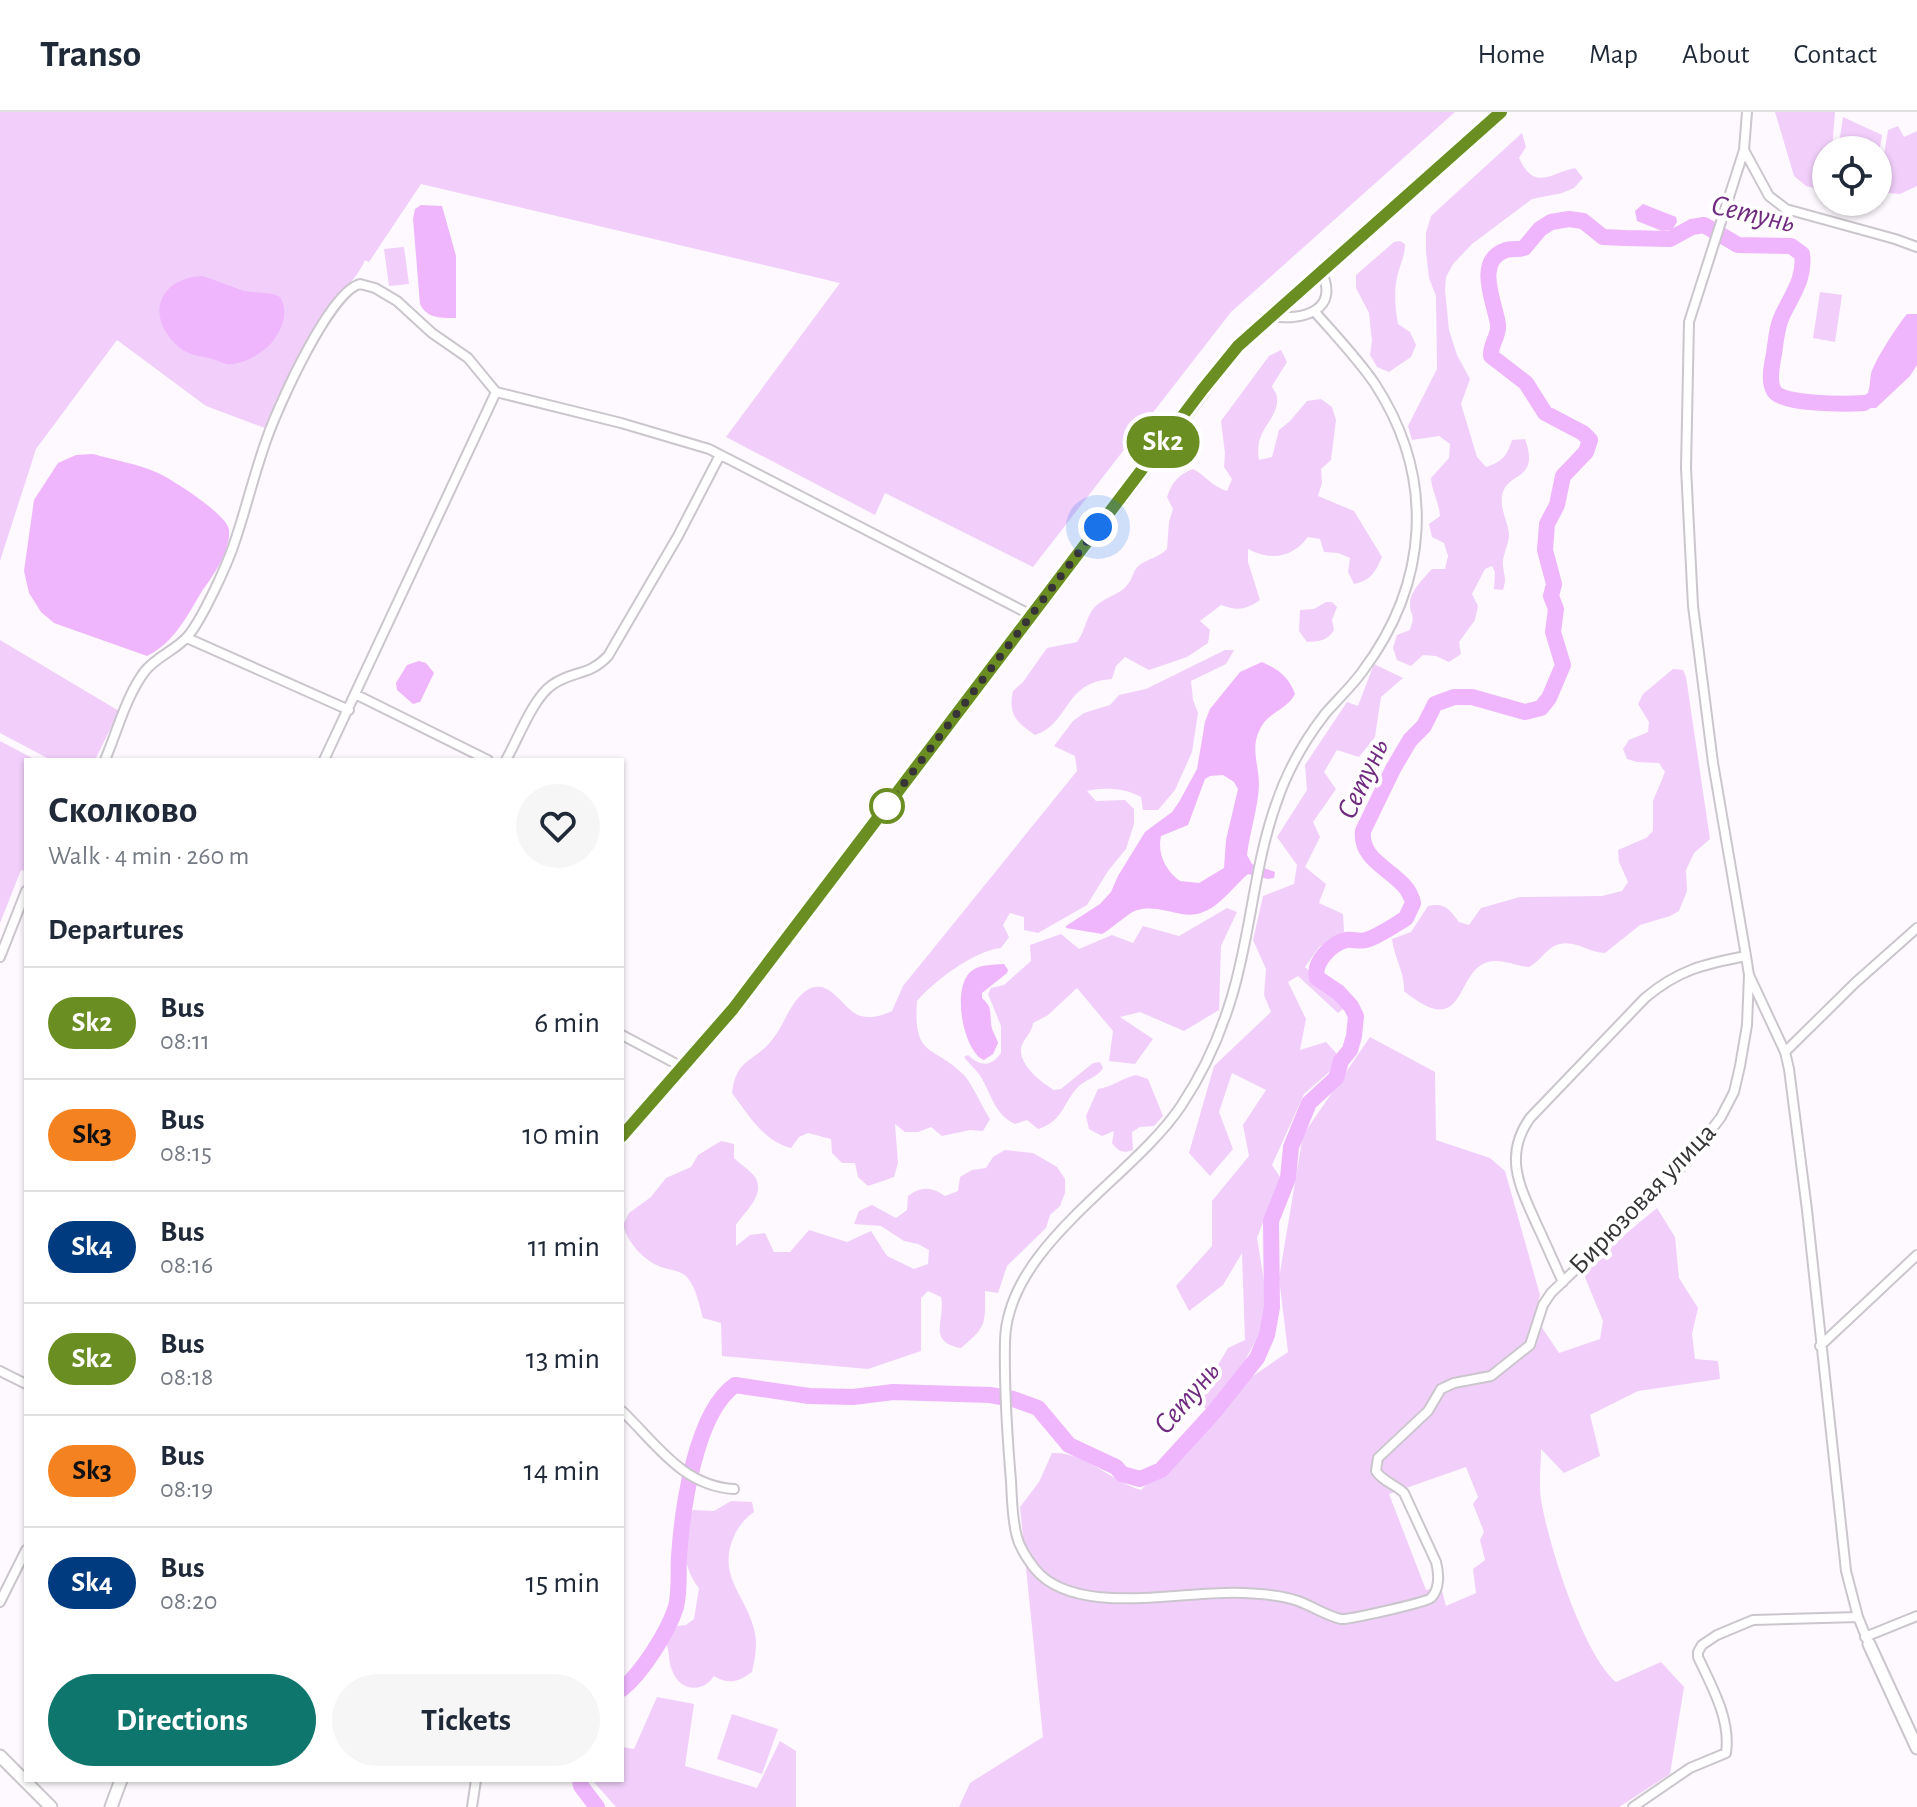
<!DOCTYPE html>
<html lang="en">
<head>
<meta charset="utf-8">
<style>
  :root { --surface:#fff; --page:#f6f6f7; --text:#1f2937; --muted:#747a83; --line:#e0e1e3; --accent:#0f766e }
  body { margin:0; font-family:"Alegreya Sans",sans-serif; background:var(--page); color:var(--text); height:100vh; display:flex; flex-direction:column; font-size:30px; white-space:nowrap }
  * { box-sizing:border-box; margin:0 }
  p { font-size:26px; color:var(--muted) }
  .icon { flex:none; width:44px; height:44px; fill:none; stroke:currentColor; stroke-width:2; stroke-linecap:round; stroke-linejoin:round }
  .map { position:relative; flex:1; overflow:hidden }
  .sheet { position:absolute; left:24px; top:646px; width:600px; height:1024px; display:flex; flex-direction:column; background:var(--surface); border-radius:0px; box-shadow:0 2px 6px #0004 }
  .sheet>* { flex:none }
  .badge { padding:0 16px; border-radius:26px; font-size:28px; line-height:52px }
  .controls { position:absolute; left:1812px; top:24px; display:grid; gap:16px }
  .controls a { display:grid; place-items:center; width:80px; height:80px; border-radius:50%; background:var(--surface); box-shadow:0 2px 6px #0004; font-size:40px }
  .you { position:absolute; width:40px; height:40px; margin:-20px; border:6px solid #fff; border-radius:50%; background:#1a73e8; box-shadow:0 0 0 12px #1a73e833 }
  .map>.badge { position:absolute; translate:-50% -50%; box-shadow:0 0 0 4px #fff }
  h2 { padding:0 24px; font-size:30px; line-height:72px }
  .round { display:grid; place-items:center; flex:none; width:84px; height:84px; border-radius:42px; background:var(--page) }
  .headline { display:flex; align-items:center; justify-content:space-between; height:136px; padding:0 24px }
  h1 { font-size:38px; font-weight:600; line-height:60px }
  .button { display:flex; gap:16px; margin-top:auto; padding:16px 24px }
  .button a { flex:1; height:92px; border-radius:48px; background:var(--accent); color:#fff; font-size:32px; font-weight:600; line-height:92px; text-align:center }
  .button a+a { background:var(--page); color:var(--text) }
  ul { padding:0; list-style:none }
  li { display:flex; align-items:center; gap:24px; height:112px; padding:0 24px; border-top:2px solid var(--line) }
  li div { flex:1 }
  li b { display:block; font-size:30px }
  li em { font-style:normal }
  li .badge { min-width:88px; font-weight:700; text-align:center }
  header { display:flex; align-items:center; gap:48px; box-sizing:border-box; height:112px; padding:0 40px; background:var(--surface); border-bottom:2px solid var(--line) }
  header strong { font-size:38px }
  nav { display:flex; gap:44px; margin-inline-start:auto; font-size:28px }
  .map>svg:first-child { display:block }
  .green { fill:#f1cffa; fill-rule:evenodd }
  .water { fill:#efb5fd; fill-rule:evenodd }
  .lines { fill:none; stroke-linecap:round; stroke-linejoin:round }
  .river { stroke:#efb5fd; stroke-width:16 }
  .street-casing { stroke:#cbc6cd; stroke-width:12 }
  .secondary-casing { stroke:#cbc6cd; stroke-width:15 }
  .street { stroke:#fff; stroke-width:8 }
  .secondary { stroke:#fff; stroke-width:11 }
  .line-casing { stroke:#fff; stroke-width:18 }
  .line { stroke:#6b8e23; stroke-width:12 }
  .walk { stroke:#363437; stroke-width:8; stroke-dasharray:0 14.4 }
  .stop-dot { fill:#fff; stroke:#6b8e23; stroke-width:4 }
  .labels { text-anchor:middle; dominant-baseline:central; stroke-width:8; stroke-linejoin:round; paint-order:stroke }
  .street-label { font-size:28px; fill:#363437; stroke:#fff }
  .water-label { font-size:30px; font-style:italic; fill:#6f2b7f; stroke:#fff }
</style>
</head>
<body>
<header>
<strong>Transo</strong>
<nav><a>Home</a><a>Map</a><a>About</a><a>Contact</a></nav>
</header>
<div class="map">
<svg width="1917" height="1695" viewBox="0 0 1917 1695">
  <rect width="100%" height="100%" fill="#fdf9fe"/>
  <path class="green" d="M0,0H1455L1231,200L1033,455L885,381L875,403L726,325L840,171L421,72L369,150L365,148C355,172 329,190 316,213C297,246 282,282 265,316L206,294L117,228L36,337L0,449Z
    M1775,0H1835L1832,38H1826V79L1806,74L1794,64Z
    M1843,5L1882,23L1878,48V38H1838Z
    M1898,14L1904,25L1917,19V74L1900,82L1878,80L1888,18Z
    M1522,21L1526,35L1519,46C1535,80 1550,61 1575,56L1583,66L1574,76L1562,81L1532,87L1472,132L1453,152L1446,165L1445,178L1449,218L1457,243L1470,267L1461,292L1477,345L1486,355C1502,350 1507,344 1512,328L1525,327C1541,371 1505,358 1502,385C1500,397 1508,410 1509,422C1509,433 1502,443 1503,453C1504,466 1507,464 1503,478L1494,477L1495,460L1492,454L1485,457L1472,482L1478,494L1475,508L1459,530L1461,542L1449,550L1436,544L1423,543L1411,554L1397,548L1393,536L1397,523L1410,518C1416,500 1410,505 1410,492C1410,479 1424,466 1432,457H1445L1448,444L1444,431L1432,425L1429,412L1440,404C1439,390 1432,380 1431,366L1449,346L1450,332L1439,324L1412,328L1408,314L1437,257L1436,184L1429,166L1426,140V121L1431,104Z
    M1400,129L1405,132C1405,142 1402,148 1399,158C1393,175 1395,195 1398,212L1410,220L1416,233L1411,245L1389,260L1377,255L1370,243L1372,229L1369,201L1356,176V163L1394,130Z
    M404,135L409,172L389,174L384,137Z
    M1820,180L1842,183L1835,230L1813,226Z
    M1281,238L1287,250L1272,274C1273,278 1277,281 1277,286C1279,308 1253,317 1259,348L1272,345L1279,318L1290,309L1307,289L1321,287L1332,295L1336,308L1331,348L1321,357L1322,371L1318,384L1354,399L1382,445C1375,461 1371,468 1354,472L1348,460L1350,446L1338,441L1324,440L1320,427L1308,425C1292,446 1271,449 1248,437V450L1260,488C1246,498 1237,499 1221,493L1200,509L1210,518L1208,531L1187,545L1149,558L1125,545L1116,554L1112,567C1063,570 1071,611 1035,623C1016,610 1008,602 1013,579L1023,570L1047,536L1077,530C1086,519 1086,502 1097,493C1107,484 1120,483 1128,472C1134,465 1132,458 1141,452C1150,446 1158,446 1167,437L1169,410L1173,397L1167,385C1172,370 1178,363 1193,357C1206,364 1213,375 1227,379L1232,367L1224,355L1225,341L1221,309L1269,244Z
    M1326,490H1332L1337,495L1332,508L1334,518C1327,529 1320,529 1307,530L1299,519L1300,498L1314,497Z
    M0,528L119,599L95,648H51L0,621Z
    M1225,538H1234L1226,552L1191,569L1193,588L1198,601L1192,640L1175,678L1158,698H1143L1141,685C1125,676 1104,675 1087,679L1096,689L1125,688L1134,697V712L1126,737L1108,759L1087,793L1038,821L1024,818V805L1010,801L1003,813L1009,825L1001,836C974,839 934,869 917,889C913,947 933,932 964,963C973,973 982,995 990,1007L983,1019L970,1018L942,1024L931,1015L918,1020H905L895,1012L898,1051L894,1065L868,1074L858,1065L855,1051H842L832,1041L831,1027L808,1021L799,1025L791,1036C762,1028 749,1003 732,981C736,946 755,950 772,928C783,915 787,898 799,885C825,858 839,892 856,902C867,908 882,904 892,899L903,874L1077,659L1075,644L1054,634L1073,609L1084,601L1110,593L1119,583L1146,577Z
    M1374,552L1403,566L1381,585L1375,625L1359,645L1337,638L1324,660L1336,677L1313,710L1320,725L1305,755L1326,772L1319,791L1343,802L1344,820L1319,835L1305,855L1347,894L1338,901L1298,864L1288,870L1306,907L1300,938L1326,930L1337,942L1329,960L1304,982L1272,1053L1280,1065L1257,1126L1266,1182L1262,1218L1236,1264L1207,1298L1197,1288L1228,1236L1245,1228L1242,1141L1223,1173L1189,1199L1176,1174L1212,1134V1089L1249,1044L1243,1013L1266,978L1232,961L1219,1000L1233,1037L1210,1064L1189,1041L1214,954L1271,900L1264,883L1266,857L1253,828L1263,784L1294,772L1297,753L1277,725L1307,678L1305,653L1347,590L1358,594Z
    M1673,557L1683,558L1686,565L1710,727L1694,741L1686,758L1687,779L1679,799L1670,804L1640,813L1605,841C1588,841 1573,825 1554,834C1545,839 1539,850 1529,855C1514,854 1500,845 1485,851C1455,863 1465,929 1404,879C1405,861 1394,845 1392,827L1411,820L1428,794C1445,790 1450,798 1459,810L1469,813L1481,796L1520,785L1602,784L1622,779L1628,770L1619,750L1618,738L1646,726L1653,719V689L1665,660L1659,651L1637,650L1627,647L1623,637L1629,628L1648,620L1649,610L1638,592L1643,582Z
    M0,629L36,648H26V759L21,758L0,811Z
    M1227,796L1237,800L1221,834L1219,898L1184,919L1140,900L1120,905L1153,927L1135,952L1109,949L1113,919L1077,876L1048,903L1033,911C1032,921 1023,927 1021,936C1019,953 1041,970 1054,978L1061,977L1093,951L1100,950L1103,956C1096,967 1085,967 1077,976C1062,993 1063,1009 1038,1017L1027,1008L1015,1012C995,1003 991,982 981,965C977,958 969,952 964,945L968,943C980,954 990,956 1001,941V914L988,882L991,876L1004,873L1031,849L1030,833L1061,822L1079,837L1112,823L1133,831L1143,814L1179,824Z
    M1370,925L1435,960L1436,1028L1490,1046L1505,1059L1540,1183L1535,1205L1559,1241L1600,1227L1603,1209L1582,1158L1657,1096L1675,1125L1679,1166L1698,1196L1692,1222L1695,1247L1718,1249L1720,1267L1638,1279L1590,1303L1600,1344L1564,1361L1541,1337C1541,1355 1538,1375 1542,1393C1550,1436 1583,1542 1616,1570L1661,1550L1684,1575L1670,1662L1619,1695H959L970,1671L1043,1625L1020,1395L1039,1370L1052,1341C1084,1339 1111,1369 1141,1378L1250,1266L1288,1240L1279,1166L1303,1023ZM1466,1355L1478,1385L1473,1392L1484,1420L1480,1428L1485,1448L1473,1457L1476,1481L1446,1494L1441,1475L1426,1478L1389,1382Z
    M1136,963L1148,967L1163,1004L1154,1014L1140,1015L1132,1020L1133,1038C1123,1042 1118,1039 1112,1031L1114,1019L1102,1024L1089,1017L1086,1004L1098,977C1112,975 1122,966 1136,963Z
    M721,1029L734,1032V1046C740,1052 750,1058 755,1065C766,1083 745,1099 736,1113V1134L750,1123L765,1121L774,1140H790L809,1118L847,1130L871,1119L887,1144L914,1157L928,1152L929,1138L918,1132L904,1129L881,1114L854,1112L859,1099L872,1093L896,1106L907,1098L908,1084C922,1074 931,1075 945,1084L958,1079L960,1065L972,1058L986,1056L993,1045L1005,1038L1033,1041L1057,1055L1065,1067V1081L1060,1094L1050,1103L1046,1116L1007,1154L998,1181L985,1179C985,1213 987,1214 961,1236C926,1229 946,1209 941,1185L928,1179L921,1186V1239L868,1257L722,1244L721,1211L703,1206C699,1193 696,1174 686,1164C679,1158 669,1158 661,1155C643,1148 628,1131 623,1113L629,1101L651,1085L666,1066L691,1055L698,1043Z
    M731,1389L752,1390L754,1400C743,1408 737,1416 732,1429C719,1466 746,1484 754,1517C758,1532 755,1546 752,1560C738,1570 729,1573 714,1564C702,1582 679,1579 672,1558C668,1549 670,1540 666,1531L677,1514L686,1513L694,1507L699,1476C683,1458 678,1419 693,1398L714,1399Z
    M657,1585L694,1592L685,1654L757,1676L780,1629L796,1639V1695H616L592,1668H622V1635L634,1637Z
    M732,1602L778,1617L762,1662L717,1647Z"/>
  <path class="water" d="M1643,92L1676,105L1677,110L1672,118L1662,119L1637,109L1635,99Z
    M421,93L442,94L456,144V206C442,206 427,207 420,192L413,107L415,97Z
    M203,164L244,179L273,182L280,185C288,199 284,213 275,226C267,239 243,254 227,252C221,251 215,247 209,246C199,244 189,243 180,236C145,207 156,166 203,164Z
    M1907,202H1917V253L1910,264L1876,296L1842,297L1845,287H1858L1868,281C1870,274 1870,268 1871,262C1873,251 1899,211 1907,202Z
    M93,342C114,348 138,352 158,361C173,368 228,403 229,418C231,438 213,464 202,479C187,504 174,531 147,544L54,511L41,500L29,481L24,459L34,388L58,351L76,343Z
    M419,549L426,551L434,561L420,590L413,592L397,578L396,571L407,553Z
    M1262,550C1278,557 1289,565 1295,582C1287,598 1268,600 1260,617C1250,636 1259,653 1259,673C1258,696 1250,719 1247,743L1252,752L1275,760L1274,766L1268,767L1248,762C1228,779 1212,808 1181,802C1167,799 1152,794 1138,798C1130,799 1113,816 1102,822L1066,816V814L1100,792L1111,780L1118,764L1145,720L1172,700L1179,690L1197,657L1205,610L1210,597L1240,560ZM1223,663L1234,670L1238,677L1226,728L1224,756L1199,771L1180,769C1166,759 1157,742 1161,724L1188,713L1205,667L1210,664Z
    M1004,852L1008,858L1007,861L982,881V886C992,895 990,899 991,911C991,918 996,924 998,931L993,942L984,948C963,940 950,872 973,858C981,852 994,853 1004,852Z"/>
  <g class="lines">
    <path class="river" d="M622,1577C642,1561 668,1520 676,1495C680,1479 678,1462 679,1445C682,1399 695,1301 735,1273L809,1284L853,1285L893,1280L990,1283L1013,1287L1038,1296L1069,1333L1116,1355L1122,1362L1140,1367L1161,1358L1214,1300L1257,1246L1267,1223L1272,1195L1271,1109L1288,1066L1291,1035L1309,991L1336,966L1341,949L1350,938L1354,924L1356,904L1351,894L1338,880L1317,866C1313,850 1331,832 1346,828C1353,827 1360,830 1366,828C1377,825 1390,816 1400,810L1406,806L1413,791C1407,760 1359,754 1363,719L1393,657L1410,628L1424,614L1435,592L1454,585H1472L1525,600L1541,596L1549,586L1563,553L1553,520L1556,497L1551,484L1554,472L1545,438L1547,412L1557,393L1563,364L1586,340L1590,328L1583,321L1545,301L1526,271L1491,244C1490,232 1499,225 1498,213C1496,193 1473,149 1506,138C1511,136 1518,138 1524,136L1540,117L1551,110L1569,107L1583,109L1603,125L1625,126L1670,127L1692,115L1704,113L1738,133L1791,134L1802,142C1805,165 1794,180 1784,200C1777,212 1776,228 1774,242C1772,252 1768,269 1774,279C1781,293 1848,292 1864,291
      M580,1668L581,1674L597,1695"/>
    <defs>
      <path id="street" d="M1747,0L1744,38L1689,210L1686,356L1693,494L1713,651L1746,844L1749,863L1785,940L1789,957L1807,1098L1846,1459L1858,1505L1869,1532
        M1744,38L1769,84L1786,97L1895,127L1917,135
        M1315,200C1335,223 1358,247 1375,272C1436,366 1429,471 1362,560C1351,575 1337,588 1325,602C1304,629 1287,659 1276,692C1254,754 1251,821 1232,884C1221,921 1203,961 1181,994C1132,1067 1007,1134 1005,1229C1004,1276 1007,1322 1011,1369C1012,1387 1012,1407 1017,1425C1020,1436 1028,1448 1035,1457C1076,1507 1187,1477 1243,1481C1261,1482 1281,1483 1298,1489C1312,1494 1327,1504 1341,1507C1349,1508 1427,1490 1431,1486C1440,1477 1439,1461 1436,1450L1404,1381C1395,1372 1383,1370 1376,1359L1378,1346L1428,1299L1441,1277L1454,1271L1491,1264L1530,1233L1543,1193L1551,1181L1687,1050L1721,1005L1734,980L1740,954L1747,913L1749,863
        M1271,204C1302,209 1341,199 1321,159
        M187,526L349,598
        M357,583L488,648
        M105,648C117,620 126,584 145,559C156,545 176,538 188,524C203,506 229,449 236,426C247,393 255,359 267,326C278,295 329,180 360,172L375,176L397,189L432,221L468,246L496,280L621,311L709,337L1031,503
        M324,648L496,280
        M506,648C518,627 533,586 552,573C573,558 588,565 608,544L678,424L720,343
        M0,845L26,779
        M622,923L684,956
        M1785,940L1855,871L1917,816
        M1563,1170C1554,1151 1546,1132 1537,1113C1520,1075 1503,1044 1530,1006L1645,886C1678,858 1704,852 1746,844
        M1820,1234L1917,1143
        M0,1259L26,1272
        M622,1299C656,1331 682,1374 734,1377
        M0,1490L26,1438
        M1865,1525L1917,1504
        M472,1695L476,1668
        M1633,1695L1690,1656L1726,1641C1731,1608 1712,1575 1698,1545V1540L1702,1533L1717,1523L1753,1508L1858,1505"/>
      <path id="secondary" d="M622,1024L733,897L1238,234L1501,0
        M1869,1532L1917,1636
        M0,1644L51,1695
        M111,1695L121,1668"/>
    </defs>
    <use href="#street" class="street-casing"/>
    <use href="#secondary" class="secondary-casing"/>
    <use href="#street" class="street"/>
    <use href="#secondary" class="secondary"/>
  </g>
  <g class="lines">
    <defs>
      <path id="line" d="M622,1024L733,897L1203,277L1238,234L1501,0"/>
    </defs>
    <use href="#line" class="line-casing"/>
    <use href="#line" class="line"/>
    <path class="walk" d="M887,694L1098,415"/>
  </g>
  <circle class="stop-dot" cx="887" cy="694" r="16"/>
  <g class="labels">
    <g class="street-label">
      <text transform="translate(1643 1087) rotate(-46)">Бирюзовая улица</text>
    </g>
    <g class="water-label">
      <text transform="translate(1753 102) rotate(13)">Сетунь</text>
      <text transform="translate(1363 667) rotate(-65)">Сетунь</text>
      <text transform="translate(1187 1286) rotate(-50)">Сетунь</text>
    </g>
  </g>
</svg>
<div class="controls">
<a><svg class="icon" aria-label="locate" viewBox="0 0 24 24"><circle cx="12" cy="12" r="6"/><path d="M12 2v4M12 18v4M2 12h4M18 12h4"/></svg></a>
</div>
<div class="you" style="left:1098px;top:415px"></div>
<b class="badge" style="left:1163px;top:330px;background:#6b8e23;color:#fff">Sk2</b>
<section class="sheet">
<div class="headline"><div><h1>Сколково</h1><p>Walk · 4 min · 260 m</p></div><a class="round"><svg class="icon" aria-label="heart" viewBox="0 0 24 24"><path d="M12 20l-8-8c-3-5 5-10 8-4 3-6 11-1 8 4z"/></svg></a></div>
<h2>Departures</h2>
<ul>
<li><span class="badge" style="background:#6b8e23;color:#fff">Sk2</span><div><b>Bus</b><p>08:11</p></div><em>6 min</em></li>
<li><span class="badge" style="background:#f58220;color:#111">Sk3</span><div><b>Bus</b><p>08:15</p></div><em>10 min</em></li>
<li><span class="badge" style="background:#003b80;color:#fff">Sk4</span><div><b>Bus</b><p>08:16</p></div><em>11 min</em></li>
<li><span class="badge" style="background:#6b8e23;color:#fff">Sk2</span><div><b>Bus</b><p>08:18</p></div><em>13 min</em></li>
<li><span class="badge" style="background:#f58220;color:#111">Sk3</span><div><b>Bus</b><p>08:19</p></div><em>14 min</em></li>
<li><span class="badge" style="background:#003b80;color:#fff">Sk4</span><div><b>Bus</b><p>08:20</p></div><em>15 min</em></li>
</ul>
<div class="button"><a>Directions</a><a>Tickets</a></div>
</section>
</div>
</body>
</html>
